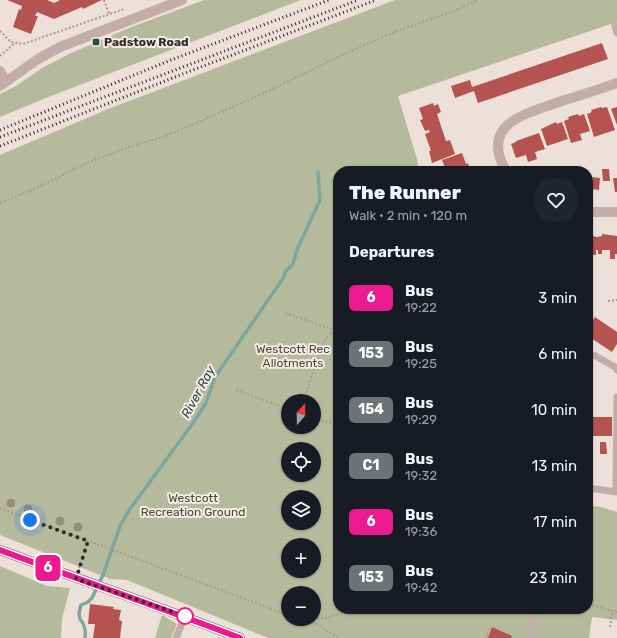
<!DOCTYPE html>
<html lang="en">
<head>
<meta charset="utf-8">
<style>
  :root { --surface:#171b24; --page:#20242c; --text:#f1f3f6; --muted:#9ea1a6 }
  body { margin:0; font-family:Rubik,sans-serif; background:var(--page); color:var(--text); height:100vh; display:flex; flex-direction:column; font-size:15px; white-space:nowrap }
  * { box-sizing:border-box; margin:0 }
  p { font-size:13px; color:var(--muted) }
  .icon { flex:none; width:22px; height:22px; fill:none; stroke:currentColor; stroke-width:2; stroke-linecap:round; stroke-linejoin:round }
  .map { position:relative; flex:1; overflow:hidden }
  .details { position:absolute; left:333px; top:166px; width:260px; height:448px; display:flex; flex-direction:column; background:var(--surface); border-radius:16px; box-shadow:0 1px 3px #0004 }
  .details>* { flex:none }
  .badge { padding:0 8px; border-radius:6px; font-size:14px; line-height:26px }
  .needle { width:26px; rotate:20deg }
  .controls { position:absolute; left:281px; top:394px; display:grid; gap:8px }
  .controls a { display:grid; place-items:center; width:40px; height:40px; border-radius:50%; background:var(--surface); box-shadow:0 1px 3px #0004; font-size:20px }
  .you { position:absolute; width:20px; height:20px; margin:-10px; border:3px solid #fff; border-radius:50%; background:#1a73e8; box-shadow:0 0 0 6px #1a73e833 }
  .map>.badge { position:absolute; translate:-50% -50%; box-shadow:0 0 0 2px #fff }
  h2 { padding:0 16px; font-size:15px; line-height:36px }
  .round { display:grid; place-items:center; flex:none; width:42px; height:42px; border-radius:16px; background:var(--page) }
  .summary { display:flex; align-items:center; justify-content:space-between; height:68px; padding:0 16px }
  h1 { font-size:19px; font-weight:800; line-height:30px }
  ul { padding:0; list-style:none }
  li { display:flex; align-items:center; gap:12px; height:56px; padding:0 16px }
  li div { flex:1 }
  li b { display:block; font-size:15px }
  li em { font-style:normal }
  li .badge { min-width:44px; font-weight:700; text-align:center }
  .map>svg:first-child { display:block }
  .green { fill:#b6ba9c; fill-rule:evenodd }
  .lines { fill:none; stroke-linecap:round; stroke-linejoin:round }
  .stream { stroke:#7ca69f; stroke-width:3.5 }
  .building { fill:#b55350 }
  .path { stroke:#af9892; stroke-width:2; stroke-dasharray:2 2; stroke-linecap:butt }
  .lane { stroke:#c3aea7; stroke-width:7 }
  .street { stroke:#c3aea7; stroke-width:10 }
  .primary { stroke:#715c5a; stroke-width:10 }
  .rail { stroke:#312827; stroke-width:3; stroke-dasharray:1 3; stroke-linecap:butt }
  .tree { fill:#928f7b }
  .line-casing { stroke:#fff; stroke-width:9 }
  .line { stroke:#ed1990; stroke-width:6 }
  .walk { stroke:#312827; stroke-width:4; stroke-dasharray:0 7.2 }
  .poi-dot { fill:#224c46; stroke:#f6eae5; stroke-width:1.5 }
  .stop-dot { fill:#fff; stroke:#ed1990; stroke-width:2 }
  .labels { text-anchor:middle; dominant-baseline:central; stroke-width:4; stroke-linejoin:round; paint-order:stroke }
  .poi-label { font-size:12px; font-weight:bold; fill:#312827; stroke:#f6eae5; text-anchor:start }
  .park-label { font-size:12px; fill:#474c2e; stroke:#f6eae5 }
  .water-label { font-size:13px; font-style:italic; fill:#224c46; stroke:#f6eae5 }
</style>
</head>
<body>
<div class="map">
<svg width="617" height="638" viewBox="0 0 617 638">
  <rect width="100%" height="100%" fill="#ede0d9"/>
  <path class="green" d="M204,0H301L51,96L0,117V94L16,86L42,68L69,54L129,28Z
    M395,0H617V22L398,96L417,159L419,171H338V609H588V505L601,507L617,512V620L592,617L589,638H268L127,580L110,579L0,535V155L108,109ZM288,401H314V427H288ZM288,449H314V475H288ZM288,497H314V523H288ZM288,545H314V571H288ZM288,593H314V619H288Z
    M0,566L47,586L70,588L62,619L61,638H0Z
    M162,615L177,624L171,638H155Z"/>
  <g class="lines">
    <path class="stream" d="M85,638C86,630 85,625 80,619L79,613L81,605L88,602L92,598L103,575L120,526L130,509L193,423L206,403L215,377L284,277L285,272L293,264L297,250L320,200L318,172"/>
  </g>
  <path class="building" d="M7,0H47L54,3L60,0H102L83,9L82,7L54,19L37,12L35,16H38L31,34L13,27L19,9L21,10L22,6Z
    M602,43L608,59L478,103L474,91L455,98L451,86L470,80L472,87Z
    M433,103L434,106L438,104L441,112L437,114L446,141L450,140L455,154L432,163L429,151H431L425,134L430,132L429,130L425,131L420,120L423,119L419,108Z
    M601,107L602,108L607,107L615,130L594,137L587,114L592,112L591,110Z
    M617,107V125L611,109Z
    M578,114L579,116L584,114L590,131L580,134L582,140L571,143L564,121L569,119L568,117Z
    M556,122L557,124L562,122L568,139L547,146L541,129Z
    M539,133L545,149L535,152L537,159L528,162L526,155L516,158L511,144L516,142V141Z
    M462,153L466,164L468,163L470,170L468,171L446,170L442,160Z
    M602,169H609L610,181H603Z
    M593,177L600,178L599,190L592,189Z
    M613,178H617V192H615Z
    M602,234L617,236V254H615V259H610V250H602V254H598V250H596V255H591V253H588V235L597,237L602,236Z
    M595,317L617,332V344L612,352L588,336V327Z
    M590,417H612V436H591Z
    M600,442H606L607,454H600Z
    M90,604L114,607L113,609L121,610L119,620L122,621L120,638H93L95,624H88Z
    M492,627L512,636L511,638H488Z"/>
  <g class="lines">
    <path class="path" d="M104,0L109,14
      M0,31L11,42L23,44L124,9
      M0,56L15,43
      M0,203L41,186L89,162L135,145L166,136L258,96L342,55L397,31L451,12L478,0
      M608,301L617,300
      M285,313L338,331
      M236,390L288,409
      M304,401L308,387L323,343L326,338L335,330
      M314,418L338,425
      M0,508L288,615
      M79,568L88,541
      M588,604L617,612
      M305,619C321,620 337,616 351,609
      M309,620L339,638
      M610,627L613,611
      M486,638L489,628"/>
    <path class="lane" d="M617,26H615L617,33
      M588,357L594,355L615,367L617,370
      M588,488L617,492
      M616,492L617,397
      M176,638L185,616
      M528,638L537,609"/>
    <path class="street" d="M0,71L6,82
      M0,86L38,59L60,47L182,0
      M506,171C479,124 525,114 559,102C578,96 598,90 617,83
      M588,212H617"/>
    <path class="primary" d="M0,550C80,580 161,607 240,638"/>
    <path class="rail" d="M0,130L171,60L329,0
      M0,137L358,0
      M0,146L193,70L376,0"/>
  </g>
  <g class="tree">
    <circle cx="11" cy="503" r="4.5"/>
    <circle cx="28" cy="509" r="4.5"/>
    <circle cx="60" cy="521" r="4.5"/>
    <circle cx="78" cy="527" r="4.5"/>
  </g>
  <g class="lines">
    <defs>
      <path id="line" d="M0,550C80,580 160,607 240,638"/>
    </defs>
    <use href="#line" class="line-casing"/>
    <use href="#line" class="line"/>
    <path class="walk" d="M30,520L88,541L76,579L185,616"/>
  </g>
  <rect class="poi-dot" x="92" y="38" width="8" height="8" rx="2"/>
  <circle class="stop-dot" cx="185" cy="616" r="8"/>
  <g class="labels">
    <g class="poi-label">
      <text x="104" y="42">Padstow Road</text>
    </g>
    <g class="park-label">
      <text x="293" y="349">Westcott Rec<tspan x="293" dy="14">Allotments</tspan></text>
      <text x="193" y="498">Westcott<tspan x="193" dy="14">Recreation Ground</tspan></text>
    </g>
    <g class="water-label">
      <text transform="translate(198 392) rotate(-62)">River Ray</text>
    </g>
  </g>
</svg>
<div class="controls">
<a><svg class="needle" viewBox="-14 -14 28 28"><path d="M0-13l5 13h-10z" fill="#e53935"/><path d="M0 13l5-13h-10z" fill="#9ea1a6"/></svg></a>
<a><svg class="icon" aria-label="locate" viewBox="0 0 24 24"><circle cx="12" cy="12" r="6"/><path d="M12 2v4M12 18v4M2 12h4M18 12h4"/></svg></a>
<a><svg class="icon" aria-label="layers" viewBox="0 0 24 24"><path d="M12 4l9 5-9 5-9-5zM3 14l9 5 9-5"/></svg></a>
<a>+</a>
<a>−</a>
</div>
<div class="you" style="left:30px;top:520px"></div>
<b class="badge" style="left:48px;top:568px;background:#ed1990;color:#fff">6</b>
<section class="details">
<div class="summary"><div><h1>The Runner</h1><p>Walk · 2 min · 120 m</p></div><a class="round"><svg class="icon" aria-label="heart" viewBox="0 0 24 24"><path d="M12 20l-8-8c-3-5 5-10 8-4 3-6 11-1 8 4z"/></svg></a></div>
<h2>Departures</h2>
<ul>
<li><span class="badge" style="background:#ed1990;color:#fff">6</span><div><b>Bus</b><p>19:22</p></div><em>3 min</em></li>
<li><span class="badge" style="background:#6c7476;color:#fff">153</span><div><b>Bus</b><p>19:25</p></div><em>6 min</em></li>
<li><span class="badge" style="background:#6c7476;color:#fff">154</span><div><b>Bus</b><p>19:29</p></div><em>10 min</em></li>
<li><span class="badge" style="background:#6c7476;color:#fff">C1</span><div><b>Bus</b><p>19:32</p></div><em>13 min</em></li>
<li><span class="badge" style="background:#ed1990;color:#fff">6</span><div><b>Bus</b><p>19:36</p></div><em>17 min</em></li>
<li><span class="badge" style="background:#6c7476;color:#fff">153</span><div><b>Bus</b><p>19:42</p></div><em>23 min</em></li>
</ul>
</section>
</div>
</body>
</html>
